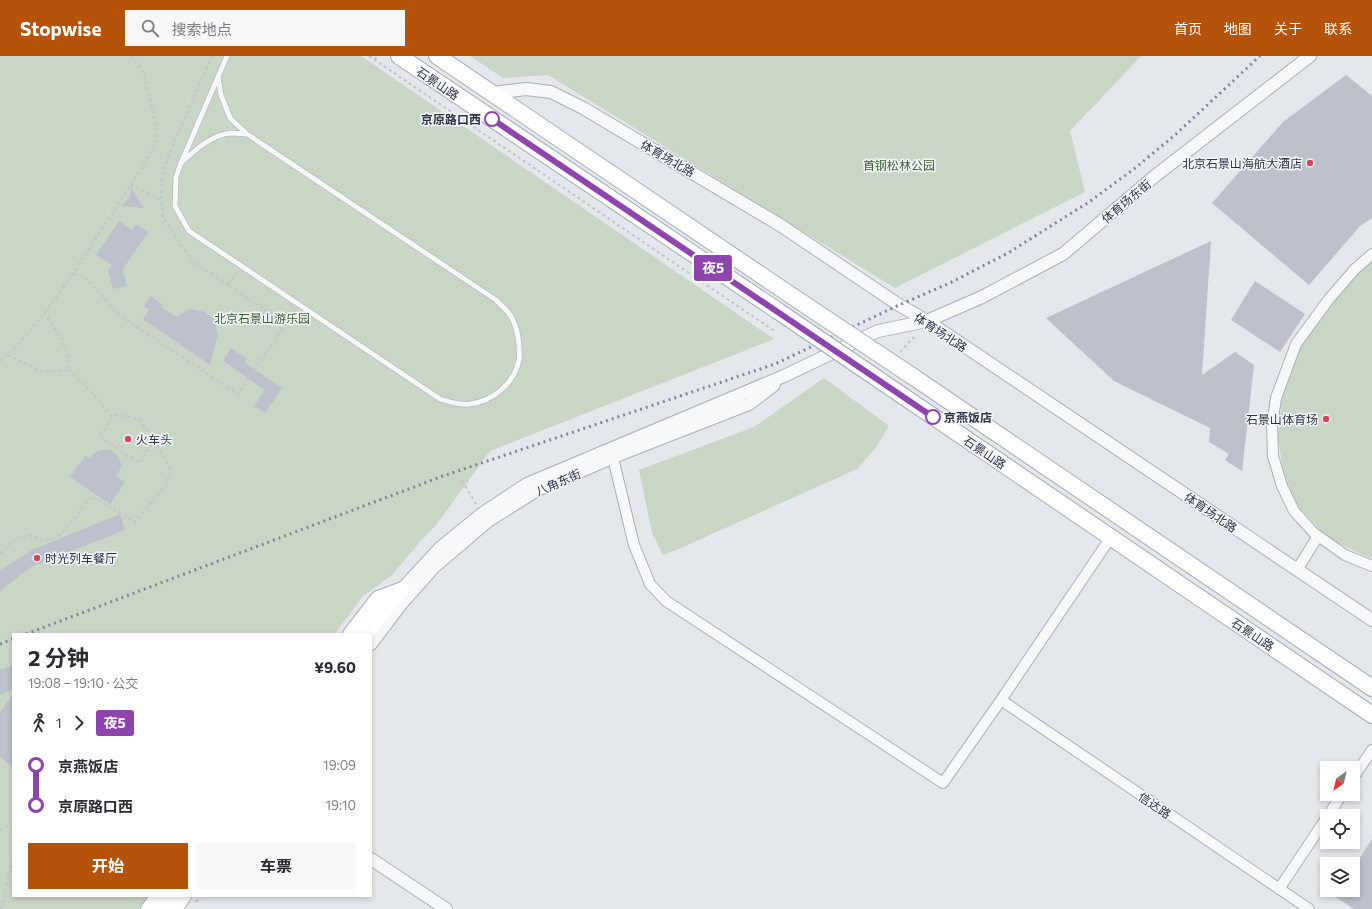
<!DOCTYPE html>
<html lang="zh">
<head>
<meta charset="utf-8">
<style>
  :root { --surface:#fff; --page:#f7f7f7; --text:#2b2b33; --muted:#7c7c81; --accent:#b45309 }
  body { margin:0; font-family:Commissioner,"Noto Sans SC",sans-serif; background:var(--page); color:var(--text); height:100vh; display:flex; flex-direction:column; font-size:15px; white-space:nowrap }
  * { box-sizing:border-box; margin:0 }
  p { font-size:13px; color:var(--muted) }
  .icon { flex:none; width:22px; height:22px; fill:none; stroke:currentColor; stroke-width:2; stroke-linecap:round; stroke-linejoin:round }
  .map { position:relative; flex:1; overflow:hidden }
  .drawer { position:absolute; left:12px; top:577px; width:360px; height:264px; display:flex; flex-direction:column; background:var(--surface); border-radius:0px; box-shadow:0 2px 6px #0003 }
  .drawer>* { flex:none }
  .badge { padding:0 8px; border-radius:3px; font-size:14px; line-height:26px }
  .needle { width:26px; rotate:214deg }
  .controls { position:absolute; left:1320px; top:705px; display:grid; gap:8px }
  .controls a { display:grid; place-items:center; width:40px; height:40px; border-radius:0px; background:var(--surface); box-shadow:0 2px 6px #0003; font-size:20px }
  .map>.badge { position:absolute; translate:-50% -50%; box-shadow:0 0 0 2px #fff }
  .legs { display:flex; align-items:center; gap:6px; height:44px; padding:0 16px; font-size:13px }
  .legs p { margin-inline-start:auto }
  .head { display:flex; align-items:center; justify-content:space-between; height:68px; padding:0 16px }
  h1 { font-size:22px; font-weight:700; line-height:30px }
  .action { display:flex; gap:8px; margin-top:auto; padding:8px 16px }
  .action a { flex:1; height:46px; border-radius:0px; background:var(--accent); color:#fff; font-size:16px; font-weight:700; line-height:46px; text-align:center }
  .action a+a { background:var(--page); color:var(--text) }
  ul { padding:0 16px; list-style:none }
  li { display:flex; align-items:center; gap:14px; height:40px; font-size:15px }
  li i { display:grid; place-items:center; width:6px; height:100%; margin:0 5px; background:currentColor }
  li i::after { content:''; width:10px; height:10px; margin:-5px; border:3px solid; border-radius:50%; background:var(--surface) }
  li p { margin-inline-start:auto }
  li:first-child i { background:linear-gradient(#0000 50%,currentColor 0) }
  li:last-child i { background:linear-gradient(currentColor 50%,#0000 0) }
  header { display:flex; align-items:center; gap:24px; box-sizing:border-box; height:56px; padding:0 20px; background:var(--accent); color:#fff }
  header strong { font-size:19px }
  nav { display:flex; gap:22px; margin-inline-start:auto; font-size:14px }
  .search { width:280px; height:36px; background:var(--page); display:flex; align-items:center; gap:10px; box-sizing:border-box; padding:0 14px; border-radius:0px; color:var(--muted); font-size:15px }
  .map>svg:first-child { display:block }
  .green { fill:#c9d6c5 }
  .building { fill:#bbc0ca }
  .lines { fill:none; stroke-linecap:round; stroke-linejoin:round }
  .service-casing { stroke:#a9aeb7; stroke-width:6 }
  .minor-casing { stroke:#a9aeb7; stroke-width:12 }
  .tertiary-casing { stroke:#a9aeb7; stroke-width:14 }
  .secondary-casing { stroke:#a9aeb7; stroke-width:16 }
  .primary-casing { stroke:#a3abb8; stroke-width:18 }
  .path { stroke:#c2c5cb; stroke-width:2; stroke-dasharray:3 3; stroke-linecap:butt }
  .service { stroke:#f7f8fa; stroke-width:5 }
  .minor { stroke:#f7f8fa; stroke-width:10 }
  .tertiary { stroke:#f7f8fa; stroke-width:12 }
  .secondary { stroke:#fff; stroke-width:14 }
  .primary { stroke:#fff; stroke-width:16 }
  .rail { stroke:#7d8696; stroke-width:3; stroke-dasharray:2 4; stroke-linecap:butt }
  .primary-bridge-casing { stroke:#a3abb8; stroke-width:18; stroke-linecap:butt }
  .primary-bridge { stroke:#fff; stroke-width:16 }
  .line-1-casing { stroke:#fff; stroke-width:9 }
  .line-1 { stroke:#8e44ad; stroke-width:6 }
  .stop-1-dot { fill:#fff; stroke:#8e44ad; stroke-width:2 }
  .poi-dot { fill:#d1495b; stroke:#f4f6f9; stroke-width:1.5 }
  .labels { text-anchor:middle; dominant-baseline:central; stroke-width:3; stroke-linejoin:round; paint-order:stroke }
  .street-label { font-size:12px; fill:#2b3445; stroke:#f4f6f9 }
  .stop-label { font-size:12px; font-weight:bold; fill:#2b3445; stroke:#f4f6f9; text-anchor:end }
  .poi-label { font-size:12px; fill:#2b3445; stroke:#f4f6f9; text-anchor:end }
  .park-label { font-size:12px; fill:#3f6138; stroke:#f4f6f9 }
</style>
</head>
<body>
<header>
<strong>Stopwise</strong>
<div class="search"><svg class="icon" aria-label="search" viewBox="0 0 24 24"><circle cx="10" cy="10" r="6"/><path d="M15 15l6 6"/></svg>搜索地点</div>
<nav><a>首页</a><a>地图</a><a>关于</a><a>联系</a></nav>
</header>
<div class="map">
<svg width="1372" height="853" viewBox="0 0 1372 853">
  <rect width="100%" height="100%" fill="#e4e7ec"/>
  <path class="green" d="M0,0H361L774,283L490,395L437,468L419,487L392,519L362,541L335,578H13V840H150L140,853H0Z
    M470,0H1141L1070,75L1085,136L895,232L548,19L503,22Z
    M1372,203V502L1367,501L1328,482L1297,449L1283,414L1278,382L1282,343L1296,300L1317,266L1349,224Z
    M824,322L889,370L875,393L857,413L674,495L663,499L652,477L639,414L754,371Z"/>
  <path class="building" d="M1346,19L1372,40V162L1360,170L1309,229L1212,147L1283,66Z
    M131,132L144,152L121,150L129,143Z
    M119,165L132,174L136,168L148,176L123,213L127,230L113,233L108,214L112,209L96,199Z
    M1211,185L1202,319L1235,296L1254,309L1242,415L1225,404L1229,398L1209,386L1210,372L1114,325L1046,262Z
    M1255,225L1305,258L1280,296L1231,264Z
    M151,240L163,249L161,251L176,261L187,254L192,253L205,256L214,263L218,278L210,309L143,263L149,254L144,250Z
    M231,292L247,303L245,307L282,332L265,357L254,350L265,334L223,305Z
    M103,394H110L117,399L121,407V412L116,420L125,426L110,448L70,421L85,400L89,402L97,395Z
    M120,458L125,474L31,511L0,535V514L34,493Z
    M13,609V634L0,639V614Z
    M13,638V711L0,701V656Z
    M1372,783V853H1354L1334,840L1338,834H1353V812Z"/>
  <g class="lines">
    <defs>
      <path id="service" d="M218,21L221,39L230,62L247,78
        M181,107C195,94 211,79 231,77C236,77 242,78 247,78L496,244C499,248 504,251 507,255C515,264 518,277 519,289C519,294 520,299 519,304C514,328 493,345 470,348C460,349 449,346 440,343L189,175L175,150L176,121L181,107L227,0"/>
      <path id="minor" d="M1372,198L1355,213L1329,243L1296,288L1276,342L1272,369L1273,400L1282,430L1294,455L1314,477L1345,499L1372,510
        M613,402L634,489L650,528L666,545L943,727L1001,644L1111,481
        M1297,514L1318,480
        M1001,644L1309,853
        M1353,722L1372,694
        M1328,760L1342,738
        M1279,833L1327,761"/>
      <path id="tertiary" d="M492,37L526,33L551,36L583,52L780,169L899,249L927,265L1372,564
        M402,533L440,492L483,457L527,428L784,320L878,275L927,265L982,241L1063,198L1155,120L1310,0
        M371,588L402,547L433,512L488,465L537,434L616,400L749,348L774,329
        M371,803L446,853"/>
      <path id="secondary" d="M350,578L378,542L402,533
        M366,578L401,534
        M148,853L158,840
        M161,853L171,840
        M175,853L184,840"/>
      <path id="primary" d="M399,0L778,255
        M437,0L789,238
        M915,322L1372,632
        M903,340L1372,659"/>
    </defs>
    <use href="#service" class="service-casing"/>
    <use href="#minor" class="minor-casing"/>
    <use href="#tertiary" class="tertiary-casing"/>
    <use href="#secondary" class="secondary-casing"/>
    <use href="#primary" class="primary-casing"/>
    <path class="path" d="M212,0L169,98L163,116L161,141L163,161L192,205L228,229
      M369,0L776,276
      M375,4L377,0
      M131,129L161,144
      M237,216L228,229L286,268
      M72,219L147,103L155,86L156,68L143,16L132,0
      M900,296L915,280
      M8,299L43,316L69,314L68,299L60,280L45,258
      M0,305C29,281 50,250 72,219L84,220L119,259L238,338L295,255
      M69,314L95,340L113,362
      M116,358L140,364L154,385L139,407L99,380Z
      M462,425L476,448
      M0,498L12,485L29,479C34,480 40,483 44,484C62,486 82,452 91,440L135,466L165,430L171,415L154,385
      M0,774L13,766
      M196,846L201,840
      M1,853L13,802"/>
    <use href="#service" class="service"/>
    <use href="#minor" class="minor"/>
    <use href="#tertiary" class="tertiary"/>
    <use href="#secondary" class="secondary"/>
    <use href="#primary" class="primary"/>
    <path class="rail" d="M26,578L443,420L775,308L899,249L950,227L1008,197L1089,146L1134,113L1175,79L1260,0
      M0,588L13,583"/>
    <defs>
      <path id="primary-bridge" d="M789,238L915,322
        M778,255L903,340"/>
    </defs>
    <use href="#primary-bridge" class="primary-bridge-casing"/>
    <use href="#primary-bridge" class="primary-bridge"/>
  </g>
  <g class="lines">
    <defs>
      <path id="line-1" d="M492,63L933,361"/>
    </defs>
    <use href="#line-1" class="line-1-casing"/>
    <use href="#line-1" class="line-1"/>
  </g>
  <g class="stop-1-dot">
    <circle cx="492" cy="63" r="7"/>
    <circle cx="933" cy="361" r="7"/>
  </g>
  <g class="poi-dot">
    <circle cx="1310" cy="107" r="4"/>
    <circle cx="1326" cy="363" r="4"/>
    <circle cx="128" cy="383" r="4"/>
    <circle cx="37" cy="502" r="4"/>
  </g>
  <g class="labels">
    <g class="street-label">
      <text transform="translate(438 27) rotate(34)">石景山路</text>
      <text transform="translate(668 102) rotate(30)">体育场北路</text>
      <text transform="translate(1126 145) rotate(-40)">体育场东街</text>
      <text transform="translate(941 276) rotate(33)">体育场北路</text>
      <text transform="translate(985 396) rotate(34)">石景山路</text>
      <text transform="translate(558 426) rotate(-24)">八角东街</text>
      <text transform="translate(1211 456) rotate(34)">体育场北路</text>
      <text transform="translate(1253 578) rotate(34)">石景山路</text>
      <text transform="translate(1155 749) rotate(34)">信达路</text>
    </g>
    <g class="stop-label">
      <text x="481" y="63">京原路口西</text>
      <text x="944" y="361" text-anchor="start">京燕饭店</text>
    </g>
    <g class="poi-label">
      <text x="1302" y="107">北京石景山海航大酒店</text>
      <text x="1318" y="363">石景山体育场</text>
      <text x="136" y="383" text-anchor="start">火车头</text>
      <text x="45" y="502" text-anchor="start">时光列车餐厅</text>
    </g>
    <g class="park-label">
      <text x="899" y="109">首钢松林公园</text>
      <text x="262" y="262">北京石景山游乐园</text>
    </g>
  </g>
</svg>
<div class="controls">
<a><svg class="needle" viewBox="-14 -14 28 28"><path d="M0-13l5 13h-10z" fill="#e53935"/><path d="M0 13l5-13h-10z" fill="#7c7c81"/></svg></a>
<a><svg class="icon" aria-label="locate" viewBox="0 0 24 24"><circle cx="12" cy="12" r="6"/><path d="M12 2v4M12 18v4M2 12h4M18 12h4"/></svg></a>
<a><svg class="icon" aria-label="layers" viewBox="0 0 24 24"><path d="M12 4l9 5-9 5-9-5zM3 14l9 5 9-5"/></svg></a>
</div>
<b class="badge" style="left:713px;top:212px;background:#8e44ad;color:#fff">夜5</b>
<section class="drawer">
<div class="head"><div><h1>2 分钟</h1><p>19:08 – 19:10 · 公交</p></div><b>¥9.60</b></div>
<div class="legs"><svg class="icon" aria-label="walk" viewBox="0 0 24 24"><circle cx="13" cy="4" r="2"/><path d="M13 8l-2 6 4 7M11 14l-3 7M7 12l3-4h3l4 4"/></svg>1<svg class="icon" aria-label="forward" viewBox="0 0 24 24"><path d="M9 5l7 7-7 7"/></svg><b class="badge" style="background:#8e44ad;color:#fff">夜5</b></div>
<ul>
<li><i style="color:#8e44ad"></i><b>京燕饭店</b><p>19:09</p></li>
<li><i style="color:#8e44ad"></i><b>京原路口西</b><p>19:10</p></li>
</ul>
<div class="action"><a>开始</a><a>车票</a></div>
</section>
</div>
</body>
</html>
